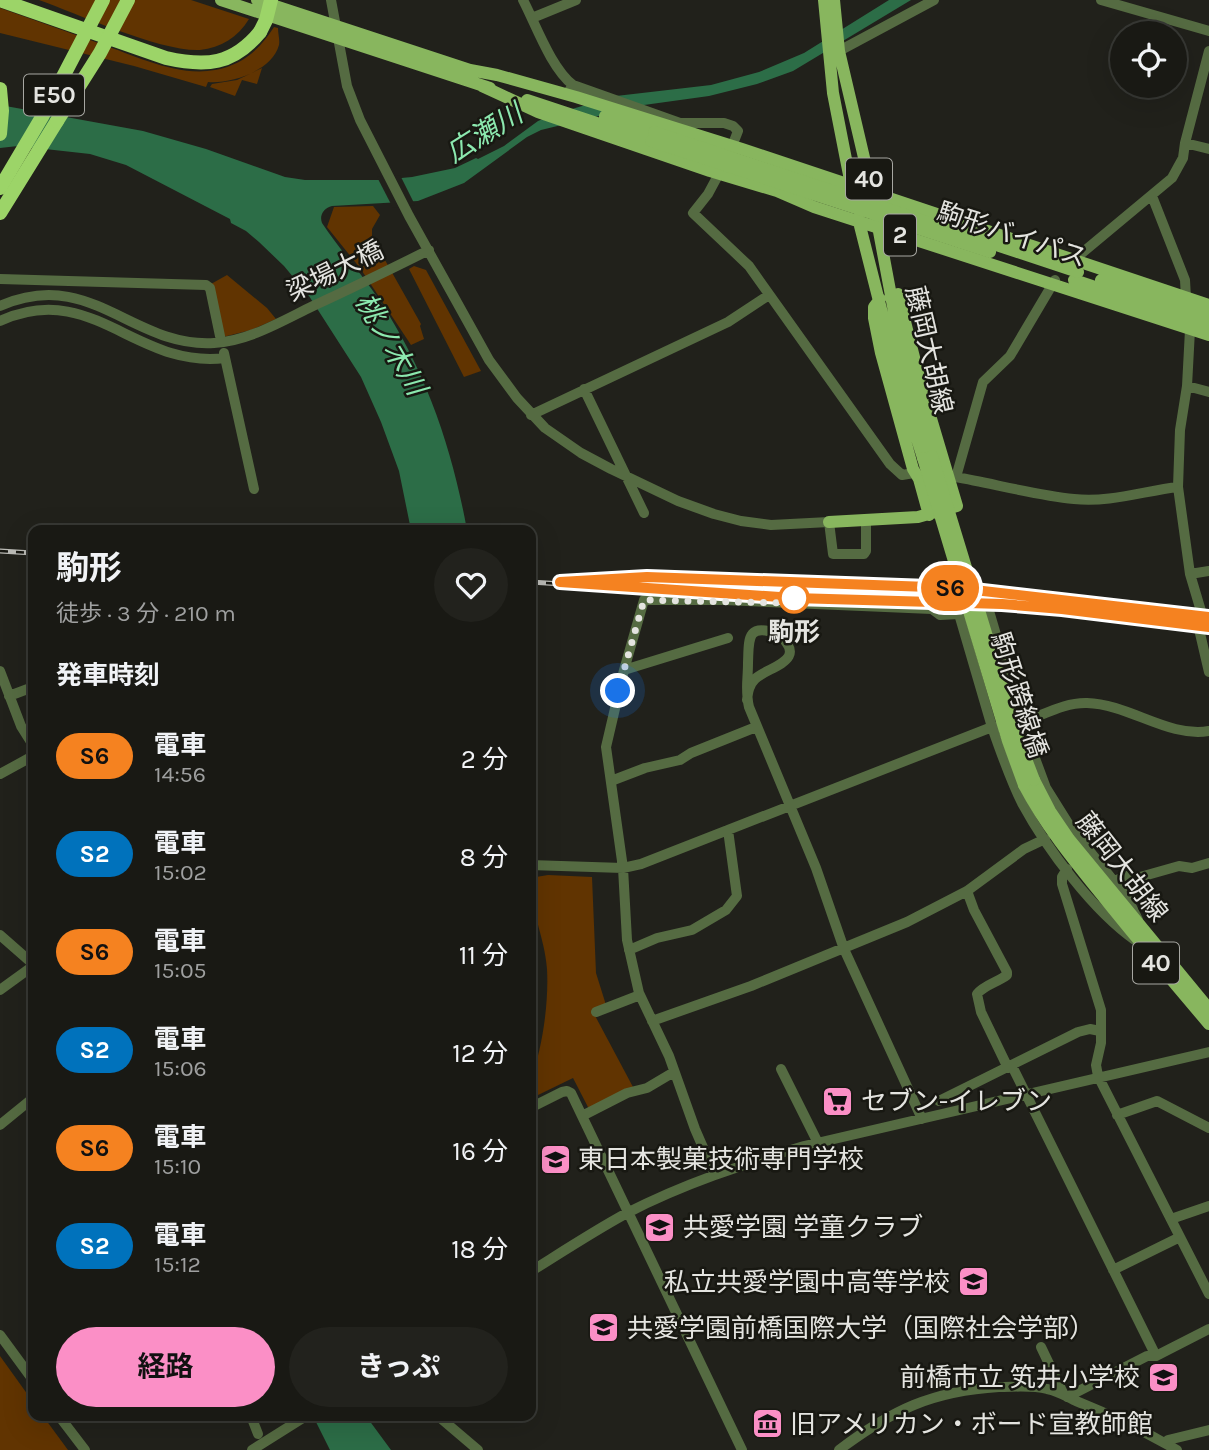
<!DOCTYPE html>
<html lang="ja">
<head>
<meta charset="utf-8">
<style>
  :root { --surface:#191914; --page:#22221d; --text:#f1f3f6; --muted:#9fa0a0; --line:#373834; --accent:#fb8fc6 }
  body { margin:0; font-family:Karla,"Noto Sans JP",sans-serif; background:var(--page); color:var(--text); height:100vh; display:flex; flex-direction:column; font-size:26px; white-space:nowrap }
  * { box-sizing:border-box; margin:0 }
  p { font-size:23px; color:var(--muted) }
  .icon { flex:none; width:38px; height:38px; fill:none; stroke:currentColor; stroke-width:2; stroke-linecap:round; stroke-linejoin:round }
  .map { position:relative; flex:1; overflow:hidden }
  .side { position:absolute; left:28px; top:525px; width:508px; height:896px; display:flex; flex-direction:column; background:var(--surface); border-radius:14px; box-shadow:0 7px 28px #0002,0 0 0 2px var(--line) }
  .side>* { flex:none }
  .badge { padding:0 14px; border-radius:23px; font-size:24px; line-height:46px }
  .controls { position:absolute; left:1110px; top:21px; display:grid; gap:14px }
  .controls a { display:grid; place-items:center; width:77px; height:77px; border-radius:50%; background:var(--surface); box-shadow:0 7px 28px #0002,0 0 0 2px var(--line); font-size:35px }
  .you { position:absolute; width:35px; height:35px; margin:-18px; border:5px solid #fff; border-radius:50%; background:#1a73e8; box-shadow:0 0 0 10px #1a73e833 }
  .map>.badge { position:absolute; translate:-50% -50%; box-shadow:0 0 0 4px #fff }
  h2 { padding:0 28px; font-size:26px; line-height:63px }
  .round { display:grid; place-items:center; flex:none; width:74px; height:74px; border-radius:37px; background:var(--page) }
  .headline { display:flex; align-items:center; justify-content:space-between; height:119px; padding:0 28px }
  h1 { font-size:33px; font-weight:700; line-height:52px }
  .primary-button { display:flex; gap:14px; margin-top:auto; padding:14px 28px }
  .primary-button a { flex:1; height:80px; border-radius:42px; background:var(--accent); color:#111; font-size:28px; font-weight:700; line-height:80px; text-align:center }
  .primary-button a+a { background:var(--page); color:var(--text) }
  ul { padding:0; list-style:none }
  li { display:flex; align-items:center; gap:21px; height:98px; padding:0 28px }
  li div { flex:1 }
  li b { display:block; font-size:26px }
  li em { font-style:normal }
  li .badge { min-width:77px; font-weight:700; text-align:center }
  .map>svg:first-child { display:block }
  .green { fill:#613401 }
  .water { fill:#2c6d47 }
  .pier { fill:#21211b }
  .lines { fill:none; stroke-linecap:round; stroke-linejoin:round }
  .minor { stroke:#556b42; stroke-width:10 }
  .major { stroke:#88b65e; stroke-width:12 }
  .highway { stroke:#9cd468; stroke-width:14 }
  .rail-casing { stroke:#bbbbb6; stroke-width:5 }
  .rail { stroke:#181812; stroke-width:2.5; stroke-dasharray:8; stroke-linecap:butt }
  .major-bridge { stroke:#88b65e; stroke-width:12 }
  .highway-bridge { stroke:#9cd468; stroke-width:14 }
  .line-casing { stroke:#fff; stroke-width:16 }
  .line { stroke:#f58220; stroke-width:10 }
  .walk { stroke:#e4e4e0; stroke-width:7; stroke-dasharray:0 12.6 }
  .stop-dot { fill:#fff; stroke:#f58220; stroke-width:3.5 }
  .labels { text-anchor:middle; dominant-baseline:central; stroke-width:5; stroke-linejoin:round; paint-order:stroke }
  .shield { fill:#181812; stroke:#a7a7a2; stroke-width:2 }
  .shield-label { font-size:24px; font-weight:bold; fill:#e4e4e0 }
  .street-label { font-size:26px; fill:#e4e4e0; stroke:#181812 }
  .stop-label { font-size:26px; font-weight:bold; fill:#e4e4e0; stroke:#181812 }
  .poi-label { font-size:26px; fill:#e4e4e0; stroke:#181812; text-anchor:start }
  .water-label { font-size:28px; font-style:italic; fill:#8ce9af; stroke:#181812 }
</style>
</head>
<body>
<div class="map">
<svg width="1209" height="1450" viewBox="0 0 1209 1450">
  <rect width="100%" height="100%" fill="#21211b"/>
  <path class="green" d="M39,0H191L249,19C238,37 221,48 200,50C161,52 78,14 39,0Z
    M0,8C34,20 68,32 101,44C136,56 177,77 215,70C243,65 260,49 274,27L278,28C278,34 280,40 279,45C272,71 231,84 208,82L206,87L134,66L0,33Z
    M262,68L257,84L242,80L235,96L210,87L212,84L237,80Z
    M373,206L380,215L372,229V237L421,324L420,326L424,339L411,345L360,268L327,227L334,207Z
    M414,266L426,270L481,371L464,377L409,269Z
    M227,275L267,308L276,319L251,330L223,337L211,284Z
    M548,875L592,877L596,973L606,1005L592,1010L633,1087L589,1109L573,1078L536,1096L530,1082C542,1051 549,1003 547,969C545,938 530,909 530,878Z
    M0,1356L33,1402V1416H43L68,1450H0Z"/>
  <path class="water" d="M889,0H911L793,71L757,84L709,96L644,105L541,130L527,137L464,183L418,201L332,206C324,208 319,215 322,223C340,250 362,274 380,301C426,371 452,448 467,530H411L399,471L381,422L361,377L309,296L284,266L259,242L246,231L231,223L230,219L126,165L90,154L18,146L0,148V105L143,131L206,149L285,177L305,180H380L412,177L455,168L476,158L478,159L504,146L538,121L555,114L616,96L711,85L759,72L804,53Z
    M313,1416H366L391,1450H330Z"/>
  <path class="pier" d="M400,175L415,205L393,208L377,177Z"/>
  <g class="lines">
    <path class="minor" d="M331,0L347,86L360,120L409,216L489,360L517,398L545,428L581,453L611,469L678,501L714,514L741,521L771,525L829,522L833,554H864L866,551V520
      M523,0C536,25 551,68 573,85
      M1101,0L1209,31
      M532,18L576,0
      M839,51L934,0
      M567,94L573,85L680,123H724L733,126L738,131L729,154
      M1185,143L1209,149
      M722,168L708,194L693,213L749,266L890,464L902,475L914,473
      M1152,196L1185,280L1186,298
      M1070,263L1172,178L1183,158L1185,143L1209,51
      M0,279L206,285L210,288L220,336
      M0,306C90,266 132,348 214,343C249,341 282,321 313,306C352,288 391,269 429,250
      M0,321C92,279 135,369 225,358
      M1190,330L1187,386L1180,430L1178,487L1190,574L1201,611
      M224,353L254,489
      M1187,386L1209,392
      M584,389L644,513
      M531,415L728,322L769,295
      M956,477L983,382L1010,356L1055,280
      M949,478L956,477C995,484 1035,495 1074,499C1109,503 1144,491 1178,487
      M1190,574L1209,571
      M972,612L989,611L1022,723L1046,788L1071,828L1128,899L1138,920
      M1199,629L1209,672
      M624,670L728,638
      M0,671L21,726L33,745
      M9,696L33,687
      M747,700C748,692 749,685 755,679C769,666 810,661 778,634C746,622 749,640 748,663C748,680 745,690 749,707L816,868L844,949L922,1119
      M0,774L33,756
      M611,781L645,768L680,760L691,753L756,727
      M530,865L623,868L641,864L992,727L959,614L940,615L932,609L724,600H644L624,670L606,747L623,868L627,940L639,993L669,1056L695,1129L715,1175
      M1067,869L1062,877V884L1101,1010V1043L1096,1065L1098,1076L1209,1294
      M1114,881L1126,876L1140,877L1179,866L1192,868L1209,863
      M967,891L974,910L1007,972V975C998,982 984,985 977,994L981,1012L1008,1068
      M0,935L33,964
      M1136,941C1093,911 1047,849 1022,803C1010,779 1001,753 992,727C1026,729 1054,702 1087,703C1129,704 1168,738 1209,731
      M629,950L657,938L692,930L726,910L737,896L728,830
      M0,990L33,966
      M596,1012L640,995
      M652,1021L751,986L907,922L967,891L1024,849L1045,839
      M1012,1066L1156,1356
      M781,1069L818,1143
      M939,1101L1078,1032L1090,1029L1100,1031
      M530,1108L562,1092L567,1091L571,1093L742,1450
      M1117,1115L1157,1101L1209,1128
      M582,1116L627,1093L647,1088L674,1072
      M0,1125L33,1098
      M1171,1219L1209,1206
      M1113,1270L1180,1237
      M530,1272C562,1252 594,1231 627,1213C683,1184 744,1164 804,1146L1209,1052
      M0,1335L33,1380
      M1041,1347L1063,1393
      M1067,1397L1147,1356H1156L1209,1329
      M59,1416L85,1450
      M251,1416L258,1434
      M438,1416L478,1450
      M1165,1443L1168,1440L1209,1430
      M252,1450L306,1416
      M839,1450C892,1410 932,1391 999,1387C1015,1387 1032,1385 1047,1389C1058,1391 1066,1396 1076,1401C1111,1415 1144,1431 1177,1450"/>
    <path class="major" d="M221,0L490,88
      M257,0L476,72
      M824,0L833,93L852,190
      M834,0L839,51L873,196
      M470,70L497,75L576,97L742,149L1209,305
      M482,86L538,112L710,171L777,191L814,207L1209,335
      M527,100L651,141
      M605,116L654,132
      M858,218L900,384L923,458
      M877,221L901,349L932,456
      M1074,280L1209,325
      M1101,280L1209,315
      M880,299L874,307V318L881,353L913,469L919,479L929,515
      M829,522L918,517L957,506L921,385L898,294
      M1034,780L1050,811L1069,839L1209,1009
      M1024,785C1046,827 1075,862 1105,899C1139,941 1174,983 1209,1024"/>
    <path class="highway" d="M0,0L166,58C206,67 233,65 260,32
      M0,89L2,111L0,134
      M0,213L57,121"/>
    <defs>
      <path id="rail" d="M0,551L33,553
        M630,578L766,580L957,588L1042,597
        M530,582L794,598L1002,604L1062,609L1209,627
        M1070,600L1178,612"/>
    </defs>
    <use href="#rail" class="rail-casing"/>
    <use href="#rail" class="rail"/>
    <path class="major-bridge" d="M654,132L1078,272
      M651,141L990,252
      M932,456L1018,738L1034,780
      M923,458L1008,741L1024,785"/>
    <path class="highway-bridge" d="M260,32L266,20L271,0
      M57,121L100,53L128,0
      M0,188L42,117L103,0"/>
  </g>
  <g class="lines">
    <defs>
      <path id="line" d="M1209,617L957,588L647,577L560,582L794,598L1002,604L1062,609L1209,627"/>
    </defs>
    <use href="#line" class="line-casing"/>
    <use href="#line" class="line"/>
    <path class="walk" d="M618,691L644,600L792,603L794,598"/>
  </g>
  <defs>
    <symbol id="supermarket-square" viewBox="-11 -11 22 22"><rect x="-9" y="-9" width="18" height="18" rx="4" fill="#fb8fc6" stroke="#181812"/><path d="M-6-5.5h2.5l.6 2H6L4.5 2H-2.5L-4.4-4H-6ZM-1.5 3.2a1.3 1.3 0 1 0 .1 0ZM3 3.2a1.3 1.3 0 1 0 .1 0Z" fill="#111"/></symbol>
    <symbol id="school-square" viewBox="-11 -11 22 22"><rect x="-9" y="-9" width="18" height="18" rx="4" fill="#fb8fc6" stroke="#181812"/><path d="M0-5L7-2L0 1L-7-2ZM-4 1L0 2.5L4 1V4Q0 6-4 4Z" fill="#111"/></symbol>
    <symbol id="university-square" viewBox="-11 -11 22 22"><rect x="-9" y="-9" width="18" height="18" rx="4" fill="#fb8fc6" stroke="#181812"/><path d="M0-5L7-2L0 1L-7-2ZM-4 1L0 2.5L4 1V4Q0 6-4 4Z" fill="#111"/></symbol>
    <symbol id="museum-square" viewBox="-11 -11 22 22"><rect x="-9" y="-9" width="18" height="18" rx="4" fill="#fb8fc6" stroke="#181812"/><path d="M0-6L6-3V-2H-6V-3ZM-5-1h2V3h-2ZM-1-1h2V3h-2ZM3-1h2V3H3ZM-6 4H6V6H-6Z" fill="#111"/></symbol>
  </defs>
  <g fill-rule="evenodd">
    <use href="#supermarket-square" x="820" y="1084" width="35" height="35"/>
    <use href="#school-square" x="538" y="1142" width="35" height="35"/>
    <use href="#school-square" x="642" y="1210" width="35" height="35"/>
    <use href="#school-square" x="956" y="1264" width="35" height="35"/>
    <use href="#university-square" x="586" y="1310" width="35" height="35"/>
    <use href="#school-square" x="1146" y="1360" width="35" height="35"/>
    <use href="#museum-square" x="750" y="1406" width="35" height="35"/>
  </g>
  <circle class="stop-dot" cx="794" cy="598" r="14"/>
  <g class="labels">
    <g class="shield">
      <rect x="24" y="74.5" width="60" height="41" rx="5"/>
      <rect x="846" y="158.5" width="46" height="41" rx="5"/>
      <rect x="884" y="214.5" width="32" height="41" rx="5"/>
      <rect x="1133" y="942.5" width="46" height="41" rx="5"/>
    </g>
    <g class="shield-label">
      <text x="54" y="95">E50</text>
      <text x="869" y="179">40</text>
      <text x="900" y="235">2</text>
      <text x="1156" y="963">40</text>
    </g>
    <g class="street-label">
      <text transform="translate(1012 235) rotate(18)">駒形バイパス</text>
      <text transform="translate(335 271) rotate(-26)">梁場大橋</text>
      <text transform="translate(929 350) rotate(77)">藤岡大胡線</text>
      <text transform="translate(1019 695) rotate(72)">駒形跨線橋</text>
      <text transform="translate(1122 867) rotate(52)">藤岡大胡線</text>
    </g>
    <g class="stop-label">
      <text x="794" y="632">駒形</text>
    </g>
    <g class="poi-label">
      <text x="861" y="1101">セブン-イレブン</text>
      <text x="578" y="1159">東日本製菓技術専門学校</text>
      <text x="683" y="1227">共愛学園 学童クラブ</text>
      <text x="950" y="1282" text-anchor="end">私立共愛学園中高等学校</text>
      <text x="627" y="1328">共愛学園前橋国際大学（国際社会学部）</text>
      <text x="1140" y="1377" text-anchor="end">前橋市立 笂井小学校</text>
      <text x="790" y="1424">旧アメリカン・ボード宣教師館</text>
    </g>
    <g class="water-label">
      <text transform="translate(484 133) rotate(-32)">広瀬川</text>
      <text transform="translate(391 344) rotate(60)">桃ノ木川</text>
    </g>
  </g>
</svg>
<div class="controls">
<a><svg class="icon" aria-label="locate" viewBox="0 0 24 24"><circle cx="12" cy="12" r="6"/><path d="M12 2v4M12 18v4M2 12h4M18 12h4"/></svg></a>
</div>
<div class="you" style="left:618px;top:691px"></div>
<b class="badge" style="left:950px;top:588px;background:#f58220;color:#111">S6</b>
<section class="side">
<div class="headline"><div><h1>駒形</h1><p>徒歩 · 3 分 · 210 m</p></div><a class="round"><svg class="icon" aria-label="heart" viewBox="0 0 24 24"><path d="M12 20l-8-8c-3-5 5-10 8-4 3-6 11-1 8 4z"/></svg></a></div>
<h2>発車時刻</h2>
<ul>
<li><span class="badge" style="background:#f58220;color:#111">S6</span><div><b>電車</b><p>14:56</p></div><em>2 分</em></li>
<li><span class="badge" style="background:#0072bc;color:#fff">S2</span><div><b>電車</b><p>15:02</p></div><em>8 分</em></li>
<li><span class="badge" style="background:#f58220;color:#111">S6</span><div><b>電車</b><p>15:05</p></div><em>11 分</em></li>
<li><span class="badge" style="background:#0072bc;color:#fff">S2</span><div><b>電車</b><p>15:06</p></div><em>12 分</em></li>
<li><span class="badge" style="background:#f58220;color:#111">S6</span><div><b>電車</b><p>15:10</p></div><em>16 分</em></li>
<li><span class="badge" style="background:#0072bc;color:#fff">S2</span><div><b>電車</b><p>15:12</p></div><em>18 分</em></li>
</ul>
<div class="primary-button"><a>経路</a><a>きっぷ</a></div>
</section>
</div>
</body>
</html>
